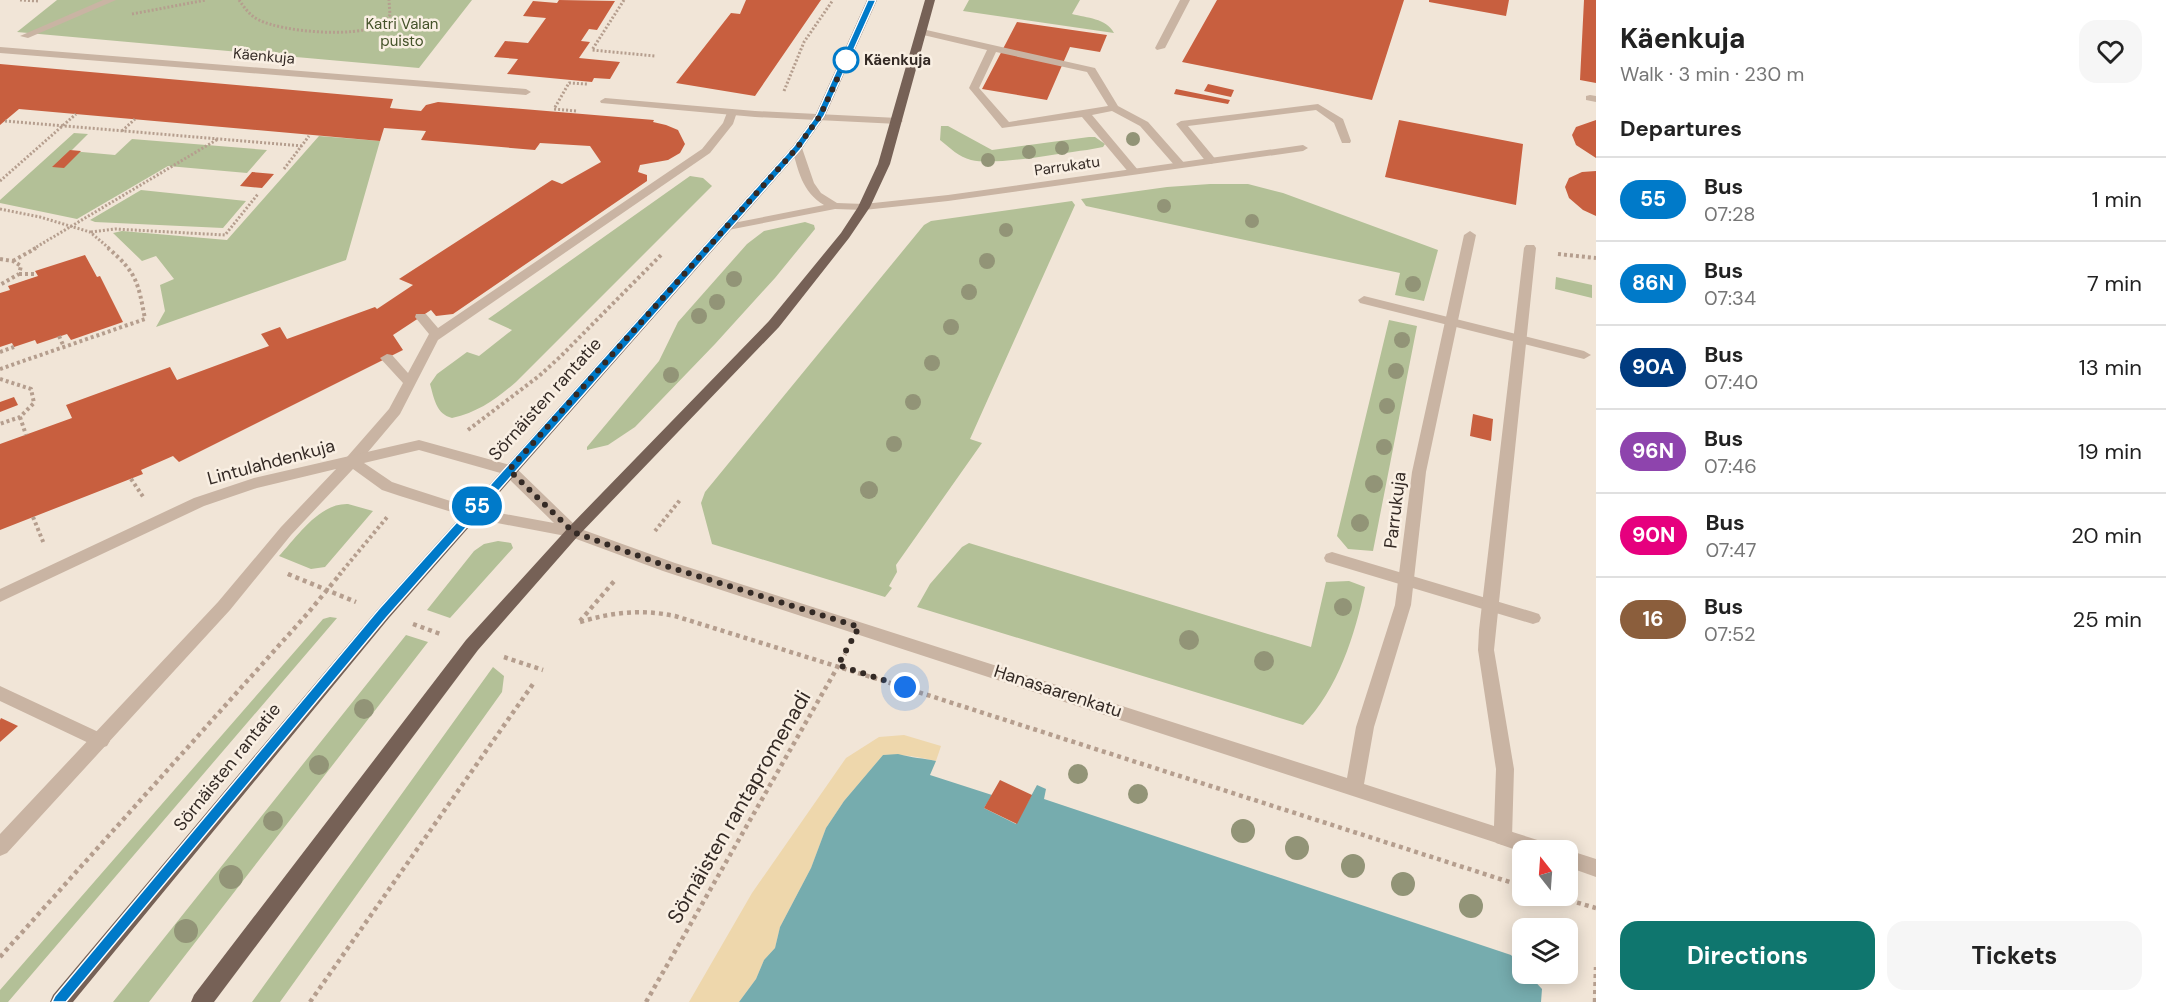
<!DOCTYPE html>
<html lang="en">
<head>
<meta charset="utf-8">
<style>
  :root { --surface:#fff; --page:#f6f6f6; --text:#222; --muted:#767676; --line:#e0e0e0; --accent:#0f766e }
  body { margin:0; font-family:"DM Sans",sans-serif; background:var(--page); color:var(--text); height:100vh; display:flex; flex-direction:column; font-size:22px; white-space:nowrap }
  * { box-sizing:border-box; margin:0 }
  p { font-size:20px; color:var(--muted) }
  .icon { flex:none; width:33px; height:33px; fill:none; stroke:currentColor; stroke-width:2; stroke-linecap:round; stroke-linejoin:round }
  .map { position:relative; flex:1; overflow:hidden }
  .panel { display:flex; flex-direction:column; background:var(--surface); width:570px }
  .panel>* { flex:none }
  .badge { padding:0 12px; border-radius:20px; font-size:21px; line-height:39px }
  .needle { width:39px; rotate:343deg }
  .fabs { position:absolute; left:1512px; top:840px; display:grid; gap:12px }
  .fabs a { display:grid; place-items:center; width:66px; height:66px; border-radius:12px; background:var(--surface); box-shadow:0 3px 15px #0003; font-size:30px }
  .you { position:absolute; width:30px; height:30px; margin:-15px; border:4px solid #fff; border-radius:50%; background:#1a73e8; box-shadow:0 0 0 9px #1a73e833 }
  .map>.badge { position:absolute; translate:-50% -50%; box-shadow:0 0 0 3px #fff }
  h2 { padding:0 24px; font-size:22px; line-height:54px }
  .round { display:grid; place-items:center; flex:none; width:63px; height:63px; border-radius:18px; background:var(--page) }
  .head { display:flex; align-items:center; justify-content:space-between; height:102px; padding:0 24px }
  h1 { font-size:28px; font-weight:700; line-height:45px }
  .cta { display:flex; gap:12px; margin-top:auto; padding:12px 24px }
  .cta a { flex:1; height:69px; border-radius:18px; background:var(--accent); color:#fff; font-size:24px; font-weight:700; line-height:69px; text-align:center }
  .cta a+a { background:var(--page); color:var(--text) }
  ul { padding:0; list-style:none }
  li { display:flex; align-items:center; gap:18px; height:84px; padding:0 24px; border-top:2px solid var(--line) }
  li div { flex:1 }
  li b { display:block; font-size:22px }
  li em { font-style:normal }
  li .badge { min-width:66px; font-weight:700; text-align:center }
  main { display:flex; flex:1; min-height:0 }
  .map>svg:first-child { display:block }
  .green { fill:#b3c097 }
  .sand { fill:#eed7ac }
  .water { fill:#76acae }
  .building { fill:#c85f3f }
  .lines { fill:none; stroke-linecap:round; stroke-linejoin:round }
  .path-far2 { stroke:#b59e8e; stroke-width:3; stroke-dasharray:2 2; stroke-linecap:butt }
  .path-far1 { stroke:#b59e8e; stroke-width:4; stroke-dasharray:3 3; stroke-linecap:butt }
  .path { stroke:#b59e8e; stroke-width:4.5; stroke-dasharray:4 4; stroke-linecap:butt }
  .service { fill:#c9b4a3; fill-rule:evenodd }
  .minor { fill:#c9b4a3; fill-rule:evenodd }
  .primary { fill:#766156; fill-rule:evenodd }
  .tree { fill:#929477 }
  .line { fill:#007ac9; stroke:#fff; stroke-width:1.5 }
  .walk { stroke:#342a25; stroke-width:6; stroke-dasharray:0 10.8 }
  .stop-dot { fill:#fff; stroke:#007ac9; stroke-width:3 }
  .labels { text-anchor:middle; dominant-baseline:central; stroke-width:5; stroke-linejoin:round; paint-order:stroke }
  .far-park-label { font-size:15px; fill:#445229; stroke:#f9efe3 }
  .far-street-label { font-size:15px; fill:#342a25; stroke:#f9efe3 }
  .far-stop-label { font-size:15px; font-weight:bold; fill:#342a25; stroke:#f9efe3; text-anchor:start }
  .street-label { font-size:18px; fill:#342a25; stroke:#f9efe3 }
  .near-street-label { font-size:21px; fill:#342a25; stroke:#f9efe3 }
</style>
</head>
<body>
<main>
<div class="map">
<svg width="1596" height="1002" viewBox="0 0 1596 1002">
  <rect width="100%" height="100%" fill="#f1e5d7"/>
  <path class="green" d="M57,0H472L419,68L17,32Z
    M969,0H1080L1072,14C1087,18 1106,18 1114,33L963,11Z
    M941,126H948L992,150L1089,137H1095L1105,144L1103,147L1087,150C1059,153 997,166 971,160C959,157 950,148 940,140Z
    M74,133L88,134L71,151L115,155L132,139L267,150L247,173L168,166L77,219L0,203V200Z
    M319,136L380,141L346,260L156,327L165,311L160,285L174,279L156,256L142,261L113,233L122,231L227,240Z
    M690,176L703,178L712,186L516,382C496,399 479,412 452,418C436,414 434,398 430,384L437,374L467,352L479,356L512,330L488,319Z
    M1210,184H1248L1283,193L1438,250L1424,301L1395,295L1400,273L1086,206L1081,199L1167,187Z
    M141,190L246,201L223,228L95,222L90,220Z
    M1072,201L1075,205L970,439L982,443L896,565L897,572L889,586L892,588L885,597L712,544L701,503L705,492L924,225L931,221Z
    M805,222L814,225L815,229L775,278L715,344L635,427L608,445L587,450V447L659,361L678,322L747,244L764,231Z
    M1556,277L1592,285V298L1555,289Z
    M1389,320L1417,326L1373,551L1348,549L1337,536Z
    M348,504L373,511L325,567L311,569L279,556C297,537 319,503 348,504Z
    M498,541L511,543L513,548L450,618L427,610L474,551L484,544Z
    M969,543L1311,647L1326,582L1349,581L1365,587C1355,635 1338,689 1303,725L917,607L930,584L962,547Z
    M330,617L337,618L8,1002H0V990L323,619Z
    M406,635L428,642L149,1002H113Z
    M493,667L504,676L502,692L280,1002H252Z"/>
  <path class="sand" d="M904,735L941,746L936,761C919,757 901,754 883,755L844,801L826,828L811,868L780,927L775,948L764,960L756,979L739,1002H689L752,893L846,758L879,737Z"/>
  <path class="water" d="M898,754C912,758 923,758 936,761L930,775L992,795L984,808L1016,824L1037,785L1046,789L1044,799L1511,955L1522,968V974H1528L1542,989L1541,1002H739L756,979L764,960L775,948L780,927L811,868L826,828L844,801L883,755Z"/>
  <path class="building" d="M559,0L615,1L597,30L589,29L581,41L590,42L579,58L620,62L610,79L594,78L592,82L507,74L518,59L494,57L505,41L528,43L546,18L523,16L533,1L557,3Z
    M746,0H821L755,96L676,83L731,13L740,14Z
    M1217,0H1404L1372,100L1182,62Z
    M1429,0H1509L1506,16L1429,2Z
    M1584,0H1596V83L1580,80Z
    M1017,22L1107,35L1100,52L1070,47L1047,100L982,89Z
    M0,64L393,99L390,108L421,111L426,105L438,102L654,120L653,122L666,125L678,130L685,144L680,153L668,160L640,165L638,172L647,175V181L453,314L436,316L431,310L393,335L403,350L179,462L173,456L141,470L143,474L0,530V444L72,418L66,405L170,367L177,380L269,346L261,334L280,327L287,339L375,307L377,309L413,285L399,279L552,180L562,184L601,162L590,146L540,143L535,150L421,140L426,131L384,128L380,141L19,109L0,125Z
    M1208,84L1234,90L1231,97L1204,91Z
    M1176,89L1230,100L1228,104L1174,94Z
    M1399,120L1523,144L1516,205L1385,177Z
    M1596,120V158L1576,145L1572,135L1576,127Z
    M70,150L81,151L64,168L52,167Z
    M1596,171V216L1583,210L1569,198L1565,187L1569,178L1582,172Z
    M252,172L274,174L262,188L240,186Z
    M85,255L97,277L100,276L123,322L71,340L67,334L37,344L35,340L14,347L12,343L0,347V293L10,290L8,286L38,276L35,271Z
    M14,397L18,405L0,412V402Z
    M1473,414L1493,419L1491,441L1470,436Z
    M1,718L18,726L0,742V720Z
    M1000,780L1032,795L1017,824L984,808Z"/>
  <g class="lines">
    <path class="path-far2" d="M20,0L39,1
      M239,0C244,7 250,16 259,20C283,32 355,38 379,25C383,22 387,18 390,15L389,0
      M624,0L592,50L655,56
      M132,14L206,0
      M784,91L804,42L833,0
      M576,111L554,109L569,83L587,84
      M5,121L303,146
      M122,131L135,119
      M284,169L309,136
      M0,181L76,114
      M0,209L40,217L90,232L110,249
      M91,232L115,229L225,235L258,194
      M33,249L218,139"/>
    <path class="path-far1" d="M1558,254L1596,258
      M0,259L13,261L21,266L19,274L0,285
      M13,261L36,248
      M19,274H36
      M59,336L64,347
      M0,352L14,347
      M0,369L145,319C138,282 137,273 108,248
      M0,379L31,389L34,403L20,417L0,424
      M20,417L26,435
      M468,430L539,376L560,357L662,254
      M131,479L144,498
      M33,517L44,544
      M655,531L680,500
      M288,574L290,575
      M339,575L388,516"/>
    <path class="path" d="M288,574L356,602
      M580,621L616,579
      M580,622C613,612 641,609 675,616L887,682L1522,886
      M413,624L443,635
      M504,657L543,670
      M1554,896L1596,908
      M0,957L308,613L341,573
      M310,1002L533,684
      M646,1002L845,654
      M1595,1002L1596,967"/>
    <path class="service" d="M103,0H116L28,38L20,36Z
      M1180,0H1190L1165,48L1157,50L1155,48Z
      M922,29L1095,68L1118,106L1148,122L1186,165L1184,167H1176L1140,126L1112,111L1092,115L1138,170V174H1130L1082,117L1002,128L969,88L987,50L919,34L917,32ZM996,52L1087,72L1108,106L1009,122L979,88Z
      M1590,95L1596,96V102L1586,100V96Z
      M1318,104L1343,119L1351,141L1350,143H1342L1334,123L1316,110L1188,126L1217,161L1211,164L1207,163L1176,124L1181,121Z
      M732,109L737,112L733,124L710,153L438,340L400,414L357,465H347L345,461L347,457L389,409L403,383L380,358L387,354L392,355L408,373L429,334L415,317L416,314H426L438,328L702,149L723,123L728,110Z
      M1364,296L1584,351L1591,355L1584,359L1360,303L1358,300Z
      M1332,552L1533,612L1539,614L1541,618L1539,622L1533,624L1326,562L1324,558L1326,554Z
      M0,686L107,736L110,741L107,746L101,748L95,746L0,701Z
      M1503,829L1550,844L1553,850L1522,852L1496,843L1494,837L1496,831Z
      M1568,850L1596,859V877L1568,867Z"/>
    <path class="minor" d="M0,47L526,89L531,92L526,95L0,53Z
      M605,98L755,111L898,118L903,121L898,124L755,117L601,103L600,101Z
      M797,145L802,148L814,183L821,193L837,203L864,204L948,195L1303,145L1308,148L1303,151L948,201L864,210L835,209L723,231V225L824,205C802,192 798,170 792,148Z
      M1470,231L1476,235L1426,472L1411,605L1374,727L1364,784L1494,826L1496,769L1478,650L1479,630L1524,248L1526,245H1534L1536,248L1494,650L1514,769L1512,837L1510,843L1503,845L663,571L571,537L471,518L400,496L382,490L353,469L291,535L230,610L7,853L0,856V834L218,602L281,527L336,469L257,488L204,506L0,602V589L194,498L254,478L419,440L514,466L578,528L675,563L1347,778L1356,727L1395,605L1412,472L1464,235ZM419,450L504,474L554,523L472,508L410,488L392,482L364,463Z"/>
    <path class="primary" d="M867,0H877L825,116L801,150L389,618L73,1002H50L53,995L377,610L793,146L815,116Z
      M925,0H935L890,164L870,207L849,238L779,327L578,536L478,650L214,1002H191L194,995L466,640L568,528L769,321L841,233L858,207L878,164Z"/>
  </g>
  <g class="tree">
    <circle cx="1133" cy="139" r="7"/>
    <circle cx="1062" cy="148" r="7"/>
    <circle cx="1029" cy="152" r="7"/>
    <circle cx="988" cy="160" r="7"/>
    <circle cx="1164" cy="206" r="7"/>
    <circle cx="1252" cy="221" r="7"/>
    <circle cx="1006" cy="230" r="7"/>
    <circle cx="987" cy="261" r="8"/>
    <circle cx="734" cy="279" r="8"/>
    <circle cx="1413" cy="284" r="8"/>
    <circle cx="969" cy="292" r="8"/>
    <circle cx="717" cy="302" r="8"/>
    <circle cx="699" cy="316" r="8"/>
    <circle cx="951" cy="327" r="8"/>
    <circle cx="1402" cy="340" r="8"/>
    <circle cx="932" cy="363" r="8"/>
    <circle cx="1396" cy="371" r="8"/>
    <circle cx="671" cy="375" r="8"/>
    <circle cx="913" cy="402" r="8"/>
    <circle cx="1387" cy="406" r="8"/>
    <circle cx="894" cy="444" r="8"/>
    <circle cx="1384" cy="447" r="8"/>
    <circle cx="1374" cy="484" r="9"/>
    <circle cx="869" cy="490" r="9"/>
    <circle cx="1360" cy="523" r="9"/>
    <circle cx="1343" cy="607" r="9"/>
    <circle cx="1189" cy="640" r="10"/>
    <circle cx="1264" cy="661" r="10"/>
    <circle cx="364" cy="709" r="10"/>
    <circle cx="319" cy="765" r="10"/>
    <circle cx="1078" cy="774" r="10"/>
    <circle cx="1138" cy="794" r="10"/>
    <circle cx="273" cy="821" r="10"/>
    <circle cx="1243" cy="831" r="12"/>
    <circle cx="1297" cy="848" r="12"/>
    <circle cx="1353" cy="866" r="12"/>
    <circle cx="231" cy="877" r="12"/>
    <circle cx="1403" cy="884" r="12"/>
    <circle cx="1471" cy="906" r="12"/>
    <circle cx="186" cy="931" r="12"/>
  </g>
  <path class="line" d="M868,0H876L824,116L800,150L387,617L66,1002H52L55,996L378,610L794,146L816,116Z"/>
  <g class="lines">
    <path class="walk" d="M846,60L820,116L797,148L509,470L573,532L669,567L859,627L838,665L905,687"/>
  </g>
  <circle class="stop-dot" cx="846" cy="60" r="12"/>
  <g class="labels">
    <g class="far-park-label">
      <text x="402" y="24">Katri Valan<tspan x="402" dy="17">puisto</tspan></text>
    </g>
    <g class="far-street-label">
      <text transform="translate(264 56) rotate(5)">Käenkuja</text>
      <text transform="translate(1067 166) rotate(-8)">Parrukatu</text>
    </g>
    <g class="far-stop-label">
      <text x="864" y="60">Käenkuja</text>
    </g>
    <g class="street-label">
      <text transform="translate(545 399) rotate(-48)">Sörnäisten rantatie</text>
      <text transform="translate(271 462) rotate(-15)">Lintulahdenkuja</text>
      <text transform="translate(1395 510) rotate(-83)">Parrukuja</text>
      <text transform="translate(1058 691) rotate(18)">Hanasaarenkatu</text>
      <text transform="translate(227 767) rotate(-51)">Sörnäisten rantatie</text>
    </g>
    <g class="near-street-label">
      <text transform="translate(739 807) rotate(-60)">Sörnäisten rantapromenadi</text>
    </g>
  </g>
</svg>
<div class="fabs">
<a><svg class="needle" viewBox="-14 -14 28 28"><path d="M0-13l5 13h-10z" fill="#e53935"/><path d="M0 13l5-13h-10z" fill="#767676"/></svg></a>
<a><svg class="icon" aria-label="layers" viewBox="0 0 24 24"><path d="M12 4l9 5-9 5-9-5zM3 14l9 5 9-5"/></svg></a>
</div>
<div class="you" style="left:905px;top:687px"></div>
<b class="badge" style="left:477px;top:506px;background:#007ac9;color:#fff">55</b>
</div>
<section class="panel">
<div class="head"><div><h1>Käenkuja</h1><p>Walk · 3 min · 230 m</p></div><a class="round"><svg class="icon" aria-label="heart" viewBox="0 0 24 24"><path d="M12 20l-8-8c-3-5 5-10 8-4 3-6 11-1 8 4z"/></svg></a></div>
<h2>Departures</h2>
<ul>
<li><span class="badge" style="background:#007ac9;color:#fff">55</span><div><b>Bus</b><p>07:28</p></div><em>1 min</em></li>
<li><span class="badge" style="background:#007ac9;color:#fff">86N</span><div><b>Bus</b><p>07:34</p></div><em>7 min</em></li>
<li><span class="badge" style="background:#003b80;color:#fff">90A</span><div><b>Bus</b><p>07:40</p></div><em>13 min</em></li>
<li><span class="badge" style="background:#8e44ad;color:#fff">96N</span><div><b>Bus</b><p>07:46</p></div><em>19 min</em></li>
<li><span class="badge" style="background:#e6007e;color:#fff">90N</span><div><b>Bus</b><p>07:47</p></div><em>20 min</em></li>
<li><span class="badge" style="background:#8b5e3c;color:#fff">16</span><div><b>Bus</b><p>07:52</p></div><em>25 min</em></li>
</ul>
<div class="cta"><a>Directions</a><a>Tickets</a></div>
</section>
</main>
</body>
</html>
